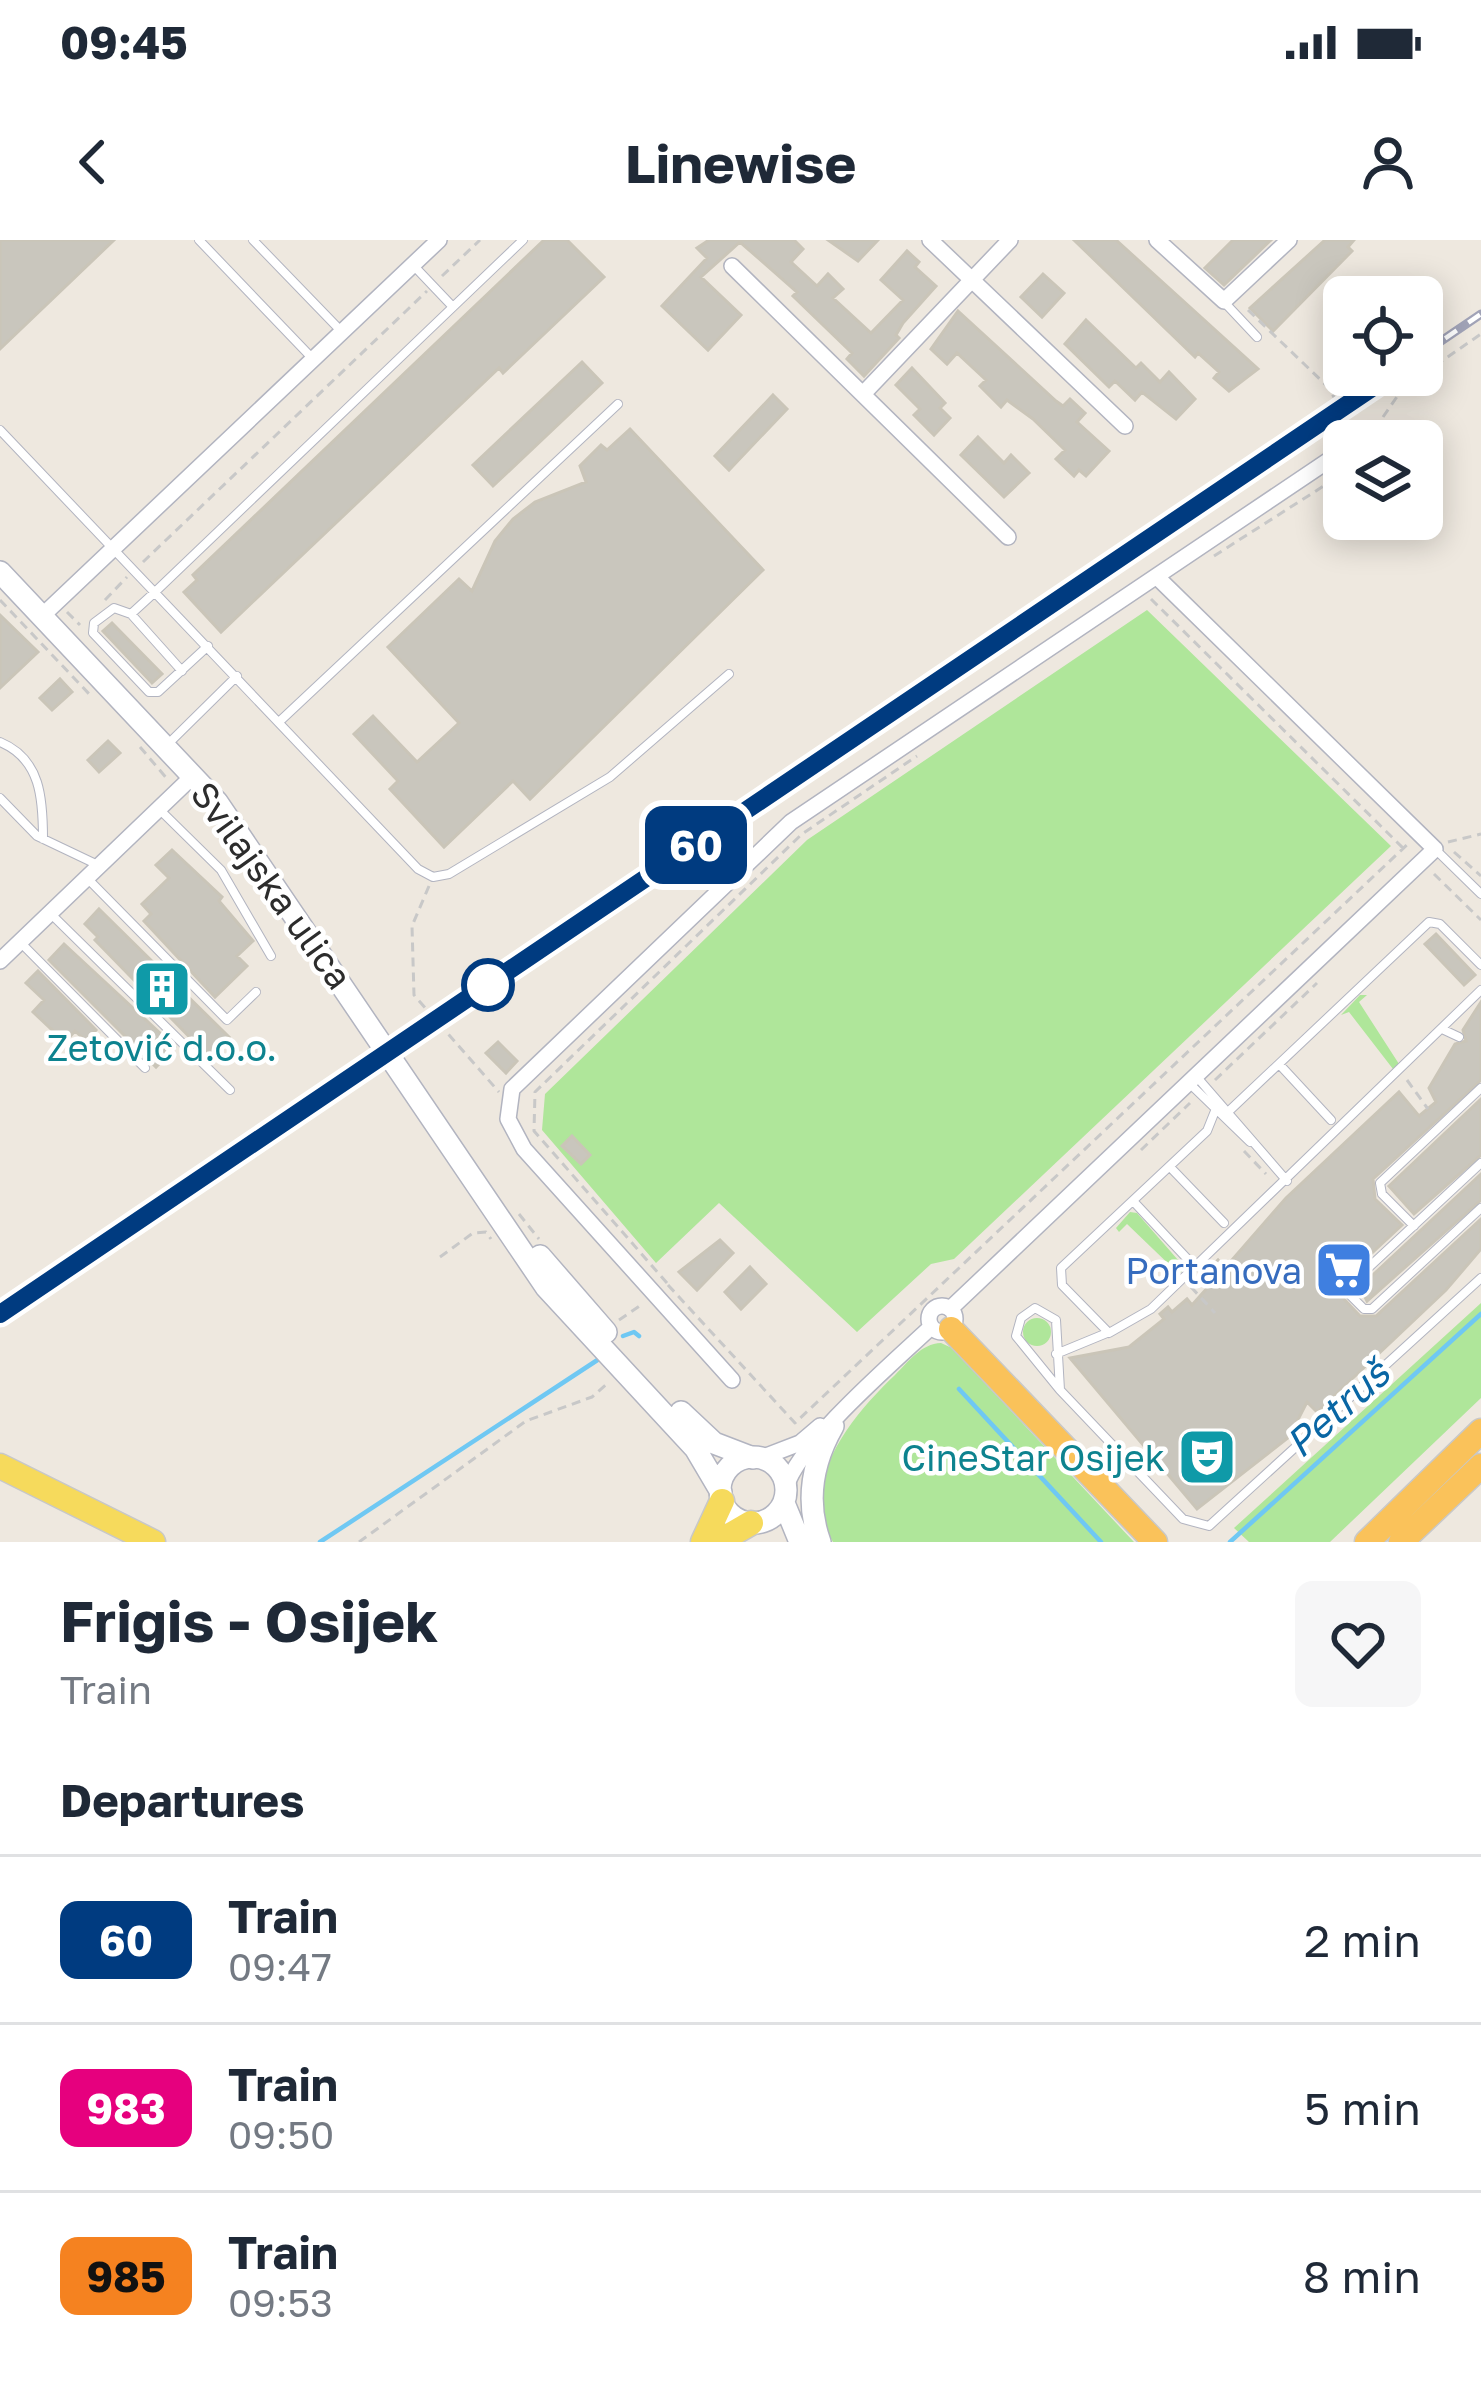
<!DOCTYPE html>
<html lang="en">
<head>
<meta charset="utf-8">
<style>
  :root { --surface:#fff; --page:#f6f6f7; --text:#1f2937; --muted:#747a83; --line:#e0e1e3 }
  body { margin:0; font-family:"Golos Text",sans-serif; background:var(--page); color:var(--text); height:100vh; display:flex; flex-direction:column; font-size:45px; white-space:nowrap }
  * { box-sizing:border-box; margin:0 }
  p { font-size:39px; color:var(--muted) }
  .icon { flex:none; width:66px; height:66px; fill:none; stroke:currentColor; stroke-width:2; stroke-linecap:round; stroke-linejoin:round }
  .map { position:relative; height:1302px; overflow:hidden }
  .panel { display:flex; flex-direction:column; background:var(--surface); flex:1 }
  .panel>* { flex:none }
  .badge { padding:0 24px; border-radius:18px; font-size:42px; line-height:78px }
  .tools { position:absolute; left:1323px; top:36px; display:grid; gap:24px }
  .tools a { display:grid; place-items:center; width:120px; height:120px; border-radius:18px; background:var(--surface); box-shadow:0 6px 30px #0003; font-size:60px }
  .map>.badge { position:absolute; translate:-50% -50%; box-shadow:0 0 0 6px #fff }
  h2 { padding:0 60px; font-size:45px; line-height:108px }
  .round { display:grid; place-items:center; flex:none; width:126px; height:126px; border-radius:18px; background:var(--page) }
  .overview { display:flex; align-items:center; justify-content:space-between; height:204px; padding:0 60px }
  h1 { font-size:57px; font-weight:700; line-height:90px }
  ul { padding:0; list-style:none }
  li { display:flex; align-items:center; gap:36px; height:168px; padding:0 60px; border-top:3px solid var(--line) }
  li div { flex:1 }
  li b { display:block; font-size:45px }
  li em { font-style:normal }
  li .badge { min-width:132px; font-weight:700; text-align:center }
  .status { display:flex; justify-content:space-between; align-items:center; height:84px; padding:0 60px; background:var(--surface); direction:ltr }
  .status svg { height:33px; fill:currentColor }
  header { display:flex; justify-content:space-between; align-items:center; height:156px; padding:0 60px; background:var(--surface); font-size:54px; font-weight:700 }
  .map>svg:first-child { display:block }
  .grass { fill:#afe69a }
  .lines { fill:none; stroke-linecap:round; stroke-linejoin:round }
  .stream { stroke:#6fc8f3; stroke-width:4.5 }
  .building { fill:#c9c6bd; stroke:#cac5b8; stroke-width:3 }
  .service-casing { stroke:#b2b4c0; stroke-width:10 }
  .minor-casing { stroke:#b2b4c0; stroke-width:18 }
  .secondary-casing { stroke:#b2b4c0; stroke-width:24 }
  .primary-casing { stroke:#c8c8c8; stroke-width:27 }
  .trunk-casing { stroke:#c8c8c8; stroke-width:27 }
  .path { stroke:#c8c8c8; stroke-width:3; stroke-dasharray:9 6; stroke-linecap:butt }
  .service { stroke:#fff; stroke-width:8 }
  .minor { stroke:#fff; stroke-width:15 }
  .secondary { stroke:#fff; stroke-width:21 }
  .primary { stroke:#f6da5c; stroke-width:24 }
  .trunk { stroke:#fac25a; stroke-width:24 }
  .rail-casing { stroke:#a1a3b7; stroke-width:9 }
  .rail { stroke:#fff; stroke-width:4.5; stroke-dasharray:14; stroke-linecap:butt }
  .line-casing { stroke:#fff; stroke-width:27 }
  .line { stroke:#003b80; stroke-width:18 }
  .stop-dot { fill:#fff; stroke:#003b80; stroke-width:6 }
  .labels { text-anchor:middle; dominant-baseline:central; stroke-width:9; stroke-linejoin:round; paint-order:stroke }
  .street-label { font-size:36px; fill:#2c2c2c; stroke:#fff }
  .culture-label { font-size:36px; fill:#0d838f; stroke:#fff }
  .shop-label { font-size:36px; fill:#366cbe; stroke:#fff; text-anchor:end }
  .water-label { font-size:39px; font-style:italic; fill:#0966a4; stroke:#fff }
</style>
</head>
<body>
<div class="status"><b>09:45</b><svg viewBox="0 0 49 12"><path d="M0 12V9h3v3zM5 12V6h3v6zM10 12V3h3v9zM15 12V0h3v12zM26 1h20v11H26zM47 4h2v5h-2z"/></svg></div>
<header><svg class="icon" aria-label="back" viewBox="0 0 24 24"><path d="M15 5l-7 7 7 7"/></svg>Linewise<svg class="icon" aria-label="person" viewBox="0 0 24 24"><circle cx="12" cy="8" r="4"/><path d="M4 21q1-7 8-7t8 7"/></svg></header>
<div class="map">
<svg width="1481" height="1302" viewBox="0 0 1481 1302">
  <rect width="100%" height="100%" fill="#eee8df"/>
  <path class="grass" d="M1147,370L1391,606L954,1019L931,1024L857,1092L719,963L656,1023L542,890L545,854L807,600Z
    M1360,755H1367L1359,762L1399,824L1393,829L1349,772L1341,775Z
    M1130,972L1137,973L1185,1028L1179,1034L1127,984L1119,992L1116,988Z
    M1481,1063V1158L1330,1302H1249L1234,1288Z
    M1023 1092a14 14 0 1 1 28 0a14 14 0 1 1-28 0Z
    M941,1103L952,1108L1134,1302H833C796,1241 854,1174 895,1135C909,1121 921,1104 941,1103Z"/>
  <g class="lines">
    <path class="stream" d="M623,1096L634,1092L639,1096
      M959,1149L1101,1302
      M320,1302L599,1119
      M1230,1302L1481,1074"/>
  </g>
  <path class="building" d="M0,0H114L0,109Z
    M544,0H567L604,37L503,133L499,128L221,392L184,352L197,340L193,335Z
    M709,0H794L803,9L791,22L817,46L828,34L843,49L833,58L871,93L903,60L881,40L907,11L919,22L915,27L936,46L903,83L896,95L899,98L864,136L847,119L852,113L793,56L797,52L740,2L701,37L741,75L708,110L662,66L707,18L697,8Z
    M828,0H878L858,21Z
    M1074,0H1116L1258,129L1229,151L1214,138L1219,132L1198,113L1195,117Z
    M1233,0H1271L1224,45L1205,28Z
    M1325,0H1354L1348,7L1352,11L1273,91L1250,68Z
    M1043,34L1064,53L1042,77L1021,57Z
    M958,71L1056,161L1063,166L1070,159L1085,173L1077,182L1109,211L1086,236L1079,230L1074,236L1056,219L1065,210L1033,179L1007,160L1001,167L980,146L986,140L957,113L947,124L931,109Z
    M1086,80L1136,128L1141,123L1160,142L1169,132L1195,159L1176,179L1142,152L1135,160L1115,141L1109,147L1065,104Z
    M582,122L602,143L493,246L473,225Z
    M912,128L945,163L940,168L950,178L934,195L914,175L920,169L896,145Z
    M773,155L787,169L729,230L715,216Z
    M630,189L763,330L530,559L513,541L444,607L390,549L398,541L354,494L373,476L417,522L459,483L388,407L459,339L472,351L495,301L513,279L535,262L586,242L580,226L601,205L607,210Z
    M978,197L1004,223L1011,215L1029,233L1004,257L961,215Z
    M0,375L38,412L0,448Z
    M112,383L162,434L152,443L103,391Z
    M60,439L72,452L52,470L40,458Z
    M108,501L120,513L99,532L88,520Z
    M172,610L222,657L219,661L253,701L237,716L247,726L215,757L144,681L151,674L142,664L169,638L156,625Z
    M99,669L229,797L209,817L95,700L98,697L85,684Z
    M1436,694L1475,735L1464,745L1425,704Z
    M64,704L175,807L156,827L49,720Z
    M38,731L96,790L86,801L75,791L65,802L33,772L44,760L26,743Z
    M1481,762V840L1373,939L1375,959L1402,985L1346,1037L1343,1058L1360,1076H1376L1481,979V1009L1446,1050L1317,1172L1307,1162L1289,1197L1197,1269L1070,1118L1129,1107L1164,1079L1160,1074L1168,1067L1172,1072L1187,1059L1192,1065L1217,1037L1210,1028L1218,1020L1225,1028L1286,958L1399,852L1419,876L1436,862L1429,848L1455,804L1466,801L1463,790Z
    M498,802L517,821L506,833L486,813Z
    M1481,859V915L1414,974L1389,946Z
    M572,896L590,915L581,924L562,906Z
    M1481,934V960L1367,1061L1360,1047Z
    M720,1000L733,1013L697,1050L679,1032Z
    M750,1027L766,1044L741,1069L725,1052Z"/>
  <g class="lines">
    <defs>
      <path id="service" d="M199,0L313,119
        M253,0L342,92
        M414,26L453,67
        M1225,63L1257,97
        M0,190L418,629L433,637L449,634L610,537L729,434
        M131,374L182,431
        M208,406L158,452H149L93,393L94,383L114,368L131,374L155,352L523,0
        M280,481L618,164
        M0,502C41,519 43,559 43,599
        M166,506L237,436
        M0,558L37,596L98,625
        M160,570L221,630L271,716
        M1436,610L1481,654
        M88,639L227,780L256,752
        M51,674L230,850
        M21,703L145,828
        M1444,790L1459,797
        M1279,824L1331,880
        M1196,836L1287,941
        M1188,842L1250,902
        M1215,871L1207,891L1061,1028L1062,1045L1109,1093L1151,1069L1481,750
        M1229,871L1429,682L1440,684L1481,725
        M1481,923L1352,1043L1350,1055L1364,1069H1372L1481,968
        M1170,927L1224,983
        M1133,961L1195,1027
        M1414,986L1382,954L1380,943L1481,848
        M1035,1068L1056,1080L1060,1150L1016,1096L1021,1078Z
        M1056,1114L1107,1093
        M1060,1150L1183,1279L1209,1286L1481,1038"/>
      <path id="minor" d="M930,0L1125,186
        M1157,0L1224,61L1289,0
        M732,26L1008,297
        M863,154L1010,0
        M1356,201L1372,190
        M42,376L439,0
        M0,721L194,535
        M929 1079a13 13 0 1 1 26 0a13 13 0 1 1-26 0Z
        M950,1069L1435,609L1158,338
        M732,1140L524,909L508,879L512,849L791,582L1344,210
        M761,1218L800,1203L820,1186
        M786,1247C799,1203 895,1121 931,1087"/>
      <path id="secondary" d="M0,332L217,562L546,1047L695,1208L721,1252
        M540,1016L606,1092
        M681,1172L714,1203L753,1218
        M720 1250a33 33 0 1 1 66 0a33 33 0 1 1-66 0Z
        M784,1263L800,1302
        M820,1302C805,1261 812,1223 833,1186"/>
      <path id="primary" d="M0,1226L153,1302
        M703,1302L722,1261
        M718,1302L751,1283"/>
      <path id="trunk" d="M951,1089L1155,1302
        M1367,1302L1481,1191
        M1401,1302L1481,1226"/>
    </defs>
    <use href="#service" class="service-casing"/>
    <use href="#minor" class="minor-casing"/>
    <use href="#secondary" class="secondary-casing"/>
    <use href="#primary" class="primary-casing"/>
    <use href="#trunk" class="trunk-casing"/>
    <path class="path" d="M442,36L480,0
      M1248,70L1328,147L1352,188
      M1423,134L1481,94
      M1383,177L1403,148L1422,135
      M1214,316L1344,233
      M143,322L427,51
      M1151,359L1403,608
      M0,360L92,457
      M105,360L127,337
      M67,372L80,385
      M140,507L169,541
      M1448,602L1481,594
      M1454,612L1481,636
      M1434,634L1481,680
      M429,646L412,686L414,755L499,852
      M432,771L454,757
      M1215,840L1317,743
      M1407,840L1428,869
      M1141,910L1190,863
      M1244,911L1266,934
      M519,974L539,999
      M440,1017L473,993L486,992L491,999
      M667,1043L534,891L535,852L802,594L917,516
      M668,1045L795,1183L1411,601
      M1191,1047L1215,1073
      M619,1080L641,1065
      M359,1302L526,1181L592,1157L608,1143"/>
    <use href="#service" class="service"/>
    <use href="#minor" class="minor"/>
    <use href="#secondary" class="secondary"/>
    <use href="#primary" class="primary"/>
    <use href="#trunk" class="trunk"/>
    <defs>
      <path id="rail" d="M1422,114L1481,74
        M0,1074L1391,135"/>
    </defs>
    <use href="#rail" class="rail-casing"/>
    <use href="#rail" class="rail"/>
  </g>
  <g class="lines">
    <defs>
      <path id="line" d="M0,1074L1391,135"/>
    </defs>
    <use href="#line" class="line-casing"/>
    <use href="#line" class="line"/>
  </g>
  <defs>
    <symbol id="building-square" viewBox="-11 -11 22 22"><rect x="-9" y="-9" width="18" height="18" rx="4" fill="#0f9aa8" stroke="#fff"/><path d="M-4-6H4V6H1V3H-1V6H-4ZM-2.5-4.3h1.7v1.8h-1.7ZM.8-4.3h1.7v1.8H.8ZM-2.5-1h1.7V.8h-1.7ZM.8-1h1.7V.8H.8Z" fill="#fff"/></symbol>
    <symbol id="supermarket-square" viewBox="-11 -11 22 22"><rect x="-9" y="-9" width="18" height="18" rx="4" fill="#3f7fe0" stroke="#fff"/><path d="M-6-5.5h2.5l.6 2H6L4.5 2H-2.5L-4.4-4H-6ZM-1.5 3.2a1.3 1.3 0 1 0 .1 0ZM3 3.2a1.3 1.3 0 1 0 .1 0Z" fill="#fff"/></symbol>
    <symbol id="theatre-square" viewBox="-11 -11 22 22"><rect x="-9" y="-9" width="18" height="18" rx="4" fill="#0f9aa8" stroke="#fff"/><path d="M-5-5.5Q0-4 5-5.5V0Q5 5 0 6Q-5 5-5 0ZM-3.3-2.5H-1v1.5H-3.3ZM1-2.5H3.3v1.5H1ZM-2.8 1Q0 5.5 2.8 1Z" fill="#fff"/></symbol>
  </defs>
  <g fill-rule="evenodd">
    <use href="#building-square" x="129" y="716" width="66" height="66"/>
    <use href="#supermarket-square" x="1311" y="997" width="66" height="66"/>
    <use href="#theatre-square" x="1174" y="1184" width="66" height="66"/>
  </g>
  <circle class="stop-dot" cx="488" cy="745" r="24"/>
  <g class="labels">
    <g class="street-label">
      <text transform="translate(272 645) rotate(54)">Svilajska ulica</text>
    </g>
    <g class="culture-label">
      <text x="162" y="807">Zetović d.o.o.</text>
      <text x="1165" y="1217" text-anchor="end">CineStar Osijek</text>
    </g>
    <g class="shop-label">
      <text x="1302" y="1030">Portanova</text>
    </g>
    <g class="water-label">
      <text transform="translate(1337 1168) rotate(-42)">Petruš</text>
    </g>
  </g>
</svg>
<div class="tools">
<a><svg class="icon" aria-label="locate" viewBox="0 0 24 24"><circle cx="12" cy="12" r="6"/><path d="M12 2v4M12 18v4M2 12h4M18 12h4"/></svg></a>
<a><svg class="icon" aria-label="layers" viewBox="0 0 24 24"><path d="M12 4l9 5-9 5-9-5zM3 14l9 5 9-5"/></svg></a>
</div>
<b class="badge" style="left:696px;top:605px;background:#003b80;color:#fff">60</b>
</div>
<section class="panel">
<div class="overview"><div><h1>Frigis - Osijek</h1><p>Train</p></div><a class="round"><svg class="icon" aria-label="heart" viewBox="0 0 24 24"><path d="M12 20l-8-8c-3-5 5-10 8-4 3-6 11-1 8 4z"/></svg></a></div>
<h2>Departures</h2>
<ul>
<li><span class="badge" style="background:#003b80;color:#fff">60</span><div><b>Train</b><p>09:47</p></div><em>2 min</em></li>
<li><span class="badge" style="background:#e6007e;color:#fff">983</span><div><b>Train</b><p>09:50</p></div><em>5 min</em></li>
<li><span class="badge" style="background:#f58220;color:#111">985</span><div><b>Train</b><p>09:53</p></div><em>8 min</em></li>
</ul>
</section>
</body>
</html>
